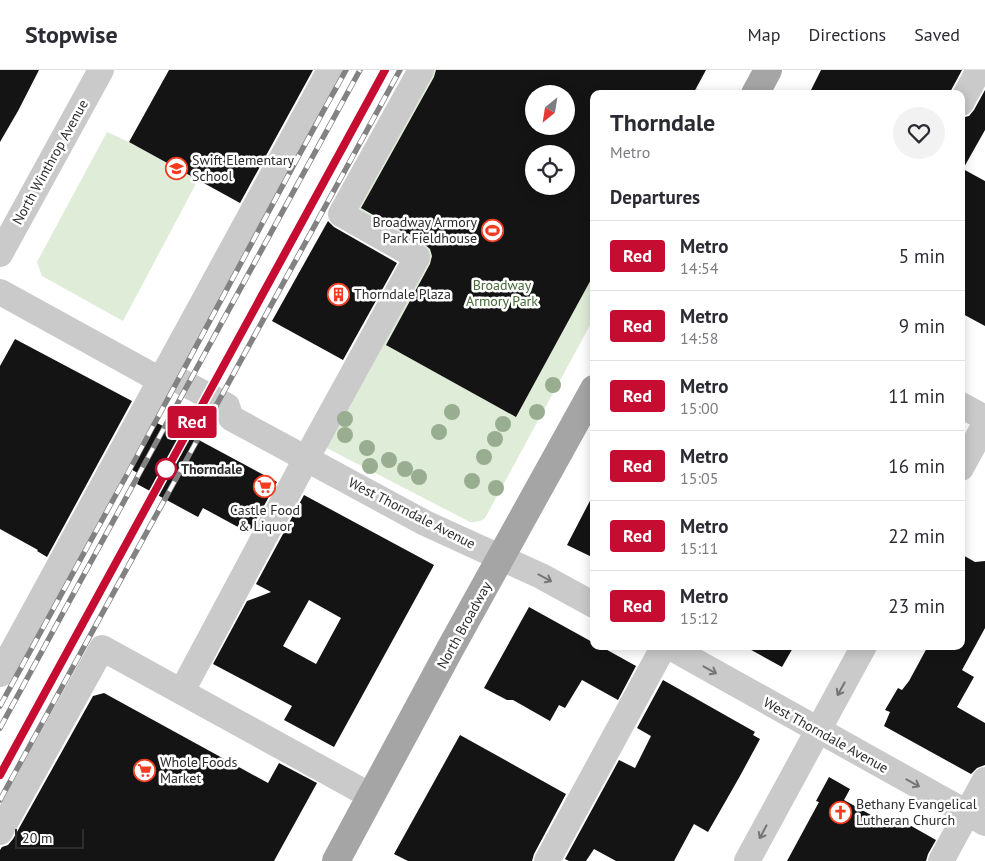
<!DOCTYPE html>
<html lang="en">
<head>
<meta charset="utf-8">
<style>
  :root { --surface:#fff; --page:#f2f2f3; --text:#2b2b33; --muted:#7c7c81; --line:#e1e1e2 }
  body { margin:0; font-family:"PT Sans",sans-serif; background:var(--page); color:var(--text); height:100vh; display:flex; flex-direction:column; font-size:19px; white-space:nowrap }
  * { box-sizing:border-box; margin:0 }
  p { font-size:16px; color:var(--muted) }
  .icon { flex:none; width:28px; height:28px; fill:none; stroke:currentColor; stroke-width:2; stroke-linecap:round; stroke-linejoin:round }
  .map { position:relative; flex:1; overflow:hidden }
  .drawer { position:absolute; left:590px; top:20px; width:375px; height:560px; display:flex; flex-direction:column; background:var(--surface); border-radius:10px; box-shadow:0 2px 12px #0003 }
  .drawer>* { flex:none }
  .badge { padding:0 10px; border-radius:4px; font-size:18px; line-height:32px }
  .needle { width:32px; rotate:210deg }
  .controls { position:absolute; left:525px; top:15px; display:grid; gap:10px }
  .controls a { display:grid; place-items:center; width:50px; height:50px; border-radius:50%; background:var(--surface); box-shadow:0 2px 12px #0003; font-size:25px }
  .scale { position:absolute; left:15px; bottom:12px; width:69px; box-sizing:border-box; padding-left:5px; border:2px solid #2d2d2d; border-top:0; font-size:14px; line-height:18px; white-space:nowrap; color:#2d2d2d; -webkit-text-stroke:4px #fff; paint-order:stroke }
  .map>.badge { position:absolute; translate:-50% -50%; box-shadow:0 0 0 2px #fff }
  h2 { padding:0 20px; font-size:19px; line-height:45px }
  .round { display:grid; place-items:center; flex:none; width:52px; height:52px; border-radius:26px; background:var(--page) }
  .head { display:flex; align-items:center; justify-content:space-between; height:85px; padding:0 20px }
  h1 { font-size:24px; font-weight:700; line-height:38px }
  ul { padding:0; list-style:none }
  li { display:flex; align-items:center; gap:15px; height:70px; padding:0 20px; border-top:1px solid var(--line) }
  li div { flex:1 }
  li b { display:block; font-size:19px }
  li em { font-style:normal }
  li .badge { min-width:55px; font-weight:700; text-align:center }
  header { display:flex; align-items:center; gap:30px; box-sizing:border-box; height:70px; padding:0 25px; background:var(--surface); border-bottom:1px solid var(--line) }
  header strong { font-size:24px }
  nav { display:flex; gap:28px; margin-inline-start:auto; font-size:18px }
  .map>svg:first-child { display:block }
  .green { fill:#dfecd8; fill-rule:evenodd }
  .building { fill:#141414; fill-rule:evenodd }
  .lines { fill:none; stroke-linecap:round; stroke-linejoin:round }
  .minor { stroke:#cacaca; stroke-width:26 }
  .major { stroke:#a5a5a5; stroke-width:28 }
  .rail-casing { stroke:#828282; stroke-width:5.5 }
  .rail { stroke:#fff; stroke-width:4; stroke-dasharray:11; stroke-linecap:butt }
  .tree { fill:#99ae91 }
  .oneway { stroke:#747474 }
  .line-casing { stroke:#fff; stroke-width:11 }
  .line { stroke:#c60c30; stroke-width:8 }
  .stop-dot { fill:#fff; stroke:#c60c30; stroke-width:2.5 }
  .labels { text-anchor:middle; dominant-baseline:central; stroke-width:5; stroke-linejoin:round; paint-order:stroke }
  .poi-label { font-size:14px; fill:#2d2d2d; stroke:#fff; text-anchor:start }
  .street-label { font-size:14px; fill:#2d2d2d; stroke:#fff }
  .park-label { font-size:14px; fill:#456b37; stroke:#fff }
  .stop-label { font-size:14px; font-weight:bold; fill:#2d2d2d; stroke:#fff; text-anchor:start }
</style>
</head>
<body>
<header>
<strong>Stopwise</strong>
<nav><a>Map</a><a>Directions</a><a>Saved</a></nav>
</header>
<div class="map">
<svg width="985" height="791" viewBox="0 0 985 791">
  <rect width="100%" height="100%" fill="#fff"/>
  <path class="green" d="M407,0H663L707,24H594V248L485,448C480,452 476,452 470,452L315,372L417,187L331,139ZM534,24H566V56H534ZM534,84H566V116H534Z
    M107,62L129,72L198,110L123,251L42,206L37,192Z"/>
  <path class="building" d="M0,0H39L18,41L0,72Z
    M169,0H313L240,133L129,72Z
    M436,0H706L693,24H594V204L516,347L386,275L430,194L432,186L430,179L424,174L361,138L434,7ZM534,24H566V56H534ZM534,84H566V116H534Z
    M821,0H962L949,24H809Z
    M985,20V60L963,99L985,111V256L961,243V54L965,47L969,46L974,40Z
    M328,151L334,157L397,193L343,290L272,251Z
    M15,269L132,331L47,487L37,481L38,480L0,459V296Z
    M155,352L167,358L169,354L277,412L249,463L203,438L198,447L137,414L141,405L129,398Z
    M594,423V488L567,475Z
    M304,425L434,495L334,677L284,650L292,636L213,594L247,531L271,522L256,514ZM309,530L341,548L316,594L283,576Z
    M961,484L975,492L985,491V558L962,600L974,607L957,637L985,653V695L977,698L971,704L884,656L890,642L885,640L898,618L902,620L909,611L928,576H961Z
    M529,537L594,573V576H600L636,596L618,630L582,610L565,638L559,635L550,651L513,630H507L484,618Z
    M744,576H794L782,597Z
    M663,610L755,662L753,665L760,669L740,706L708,762L694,754L674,791H616L594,779L586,791H569L565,789L619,690L635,698L651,666L637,658Z
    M104,623L268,713L279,693L317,713L274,791H0V780L2,777L8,775L13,769L93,626Z
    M460,665L566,724L534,784L532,791H408L394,784Z
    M829,707L850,719L844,730L891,756L893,753L903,758L906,753L936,770L928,784L926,791H787L819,732L816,731Z"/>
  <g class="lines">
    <path class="minor" d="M961,33L979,0
      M0,184L101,0
      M0,222L160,310
      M160,310L169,305L227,336L231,348L425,453L541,506L594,535
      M961,335L985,348
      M961,398L985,354
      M668,576L985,753
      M0,604L330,0
      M182,621L306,389L417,187L341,144L421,0
      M0,762L102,578L371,726
      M547,791L664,576
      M747,791L864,576
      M941,791L985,710"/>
    <path class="major" d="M755,24L768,0
      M336,791L450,579L594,319"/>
    <defs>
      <path id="rail" d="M0,636L130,399L297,89L346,0
        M0,658L360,0
        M0,705L385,0
        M0,730L400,0"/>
    </defs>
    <use href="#rail" class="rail-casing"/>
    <use href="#rail" class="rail"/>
  </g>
  <g class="tree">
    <circle cx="553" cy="315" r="8"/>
    <circle cx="452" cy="342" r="8"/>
    <circle cx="537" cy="342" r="8"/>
    <circle cx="345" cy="349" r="8"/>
    <circle cx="503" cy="354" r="8"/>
    <circle cx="439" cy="362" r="8"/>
    <circle cx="345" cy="365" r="8"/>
    <circle cx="495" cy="369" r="8"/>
    <circle cx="367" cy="378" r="8"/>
    <circle cx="484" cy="387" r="8"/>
    <circle cx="389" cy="390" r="8"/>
    <circle cx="370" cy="396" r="8"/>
    <circle cx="405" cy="399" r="8"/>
    <circle cx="419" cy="407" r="8"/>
    <circle cx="472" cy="411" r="8"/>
    <circle cx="496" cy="418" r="8"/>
  </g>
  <defs><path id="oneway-shaft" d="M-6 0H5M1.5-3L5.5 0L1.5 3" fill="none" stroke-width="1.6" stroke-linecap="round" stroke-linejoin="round" transform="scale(1.25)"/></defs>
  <g class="oneway">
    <use href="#oneway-shaft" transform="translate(545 508) rotate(28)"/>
    <use href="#oneway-shaft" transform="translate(710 600) rotate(29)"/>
    <use href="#oneway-shaft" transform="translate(841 619) rotate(119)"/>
    <use href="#oneway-shaft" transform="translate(913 713) rotate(29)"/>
    <use href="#oneway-shaft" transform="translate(763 762) rotate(118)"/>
  </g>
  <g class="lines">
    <defs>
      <path id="line" d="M0,705L385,0"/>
    </defs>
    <use href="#line" class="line-casing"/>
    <use href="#line" class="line"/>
  </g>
  <defs>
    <symbol id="school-ring" viewBox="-11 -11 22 22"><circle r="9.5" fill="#fff" stroke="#f33b1f" stroke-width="1.5"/><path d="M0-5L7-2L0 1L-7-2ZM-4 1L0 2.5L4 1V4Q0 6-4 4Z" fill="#f33b1f"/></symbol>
    <symbol id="stadium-ring" viewBox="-11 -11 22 22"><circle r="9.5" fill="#fff" stroke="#f33b1f" stroke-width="1.5"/><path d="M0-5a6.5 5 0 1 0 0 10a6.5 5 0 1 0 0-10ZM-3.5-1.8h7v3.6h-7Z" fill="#f33b1f"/></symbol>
    <symbol id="building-ring" viewBox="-11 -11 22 22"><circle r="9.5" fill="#fff" stroke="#f33b1f" stroke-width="1.5"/><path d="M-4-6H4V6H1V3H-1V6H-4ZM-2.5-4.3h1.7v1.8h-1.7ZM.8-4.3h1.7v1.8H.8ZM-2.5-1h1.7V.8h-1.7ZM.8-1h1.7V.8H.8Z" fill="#f33b1f"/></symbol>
    <symbol id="supermarket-ring" viewBox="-11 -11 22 22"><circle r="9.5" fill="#fff" stroke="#f33b1f" stroke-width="1.5"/><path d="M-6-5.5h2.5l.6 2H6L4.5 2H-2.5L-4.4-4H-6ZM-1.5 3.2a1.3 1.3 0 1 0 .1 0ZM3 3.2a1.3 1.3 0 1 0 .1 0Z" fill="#f33b1f"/></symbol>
    <symbol id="church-ring" viewBox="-11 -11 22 22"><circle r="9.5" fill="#fff" stroke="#f33b1f" stroke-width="1.5"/><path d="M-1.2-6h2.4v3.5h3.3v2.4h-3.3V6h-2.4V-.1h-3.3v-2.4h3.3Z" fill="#f33b1f"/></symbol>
  </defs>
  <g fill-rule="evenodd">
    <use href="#school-ring" x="164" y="86" width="25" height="25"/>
    <use href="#stadium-ring" x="480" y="148" width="25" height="25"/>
    <use href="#building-ring" x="326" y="212" width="25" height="25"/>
    <use href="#supermarket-ring" x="252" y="404" width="25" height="25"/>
    <use href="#supermarket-ring" x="132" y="688" width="25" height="25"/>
    <use href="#church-ring" x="828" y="730" width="25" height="25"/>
  </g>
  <circle class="stop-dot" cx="166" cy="399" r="10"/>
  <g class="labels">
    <g class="poi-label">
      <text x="192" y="90">Swift Elementary<tspan x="192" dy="16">School</tspan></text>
      <text x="477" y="152" text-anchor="end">Broadway Armory<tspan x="477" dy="16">Park Fieldhouse</tspan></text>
      <text x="354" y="224">Thorndale Plaza</text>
      <text x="265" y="440" text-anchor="middle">Castle Food<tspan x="265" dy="16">&amp; Liquor</tspan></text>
      <text x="160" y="692">Whole Foods<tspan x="160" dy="16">Market</tspan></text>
      <text x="856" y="734">Bethany Evangelical<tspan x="856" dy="16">Lutheran Church</tspan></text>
    </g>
    <g class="street-label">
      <text transform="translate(50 92) rotate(-61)">North Winthrop Avenue</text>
      <text transform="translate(412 443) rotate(27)">West Thorndale Avenue</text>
      <text transform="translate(464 555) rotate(-61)">North Broadway</text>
      <text transform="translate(826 665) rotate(29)">West Thorndale Avenue</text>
    </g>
    <g class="park-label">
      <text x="502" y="215">Broadway<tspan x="502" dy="16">Armory Park</tspan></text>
    </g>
    <g class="stop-label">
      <text x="181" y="399">Thorndale</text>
    </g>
  </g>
</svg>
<div class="controls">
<a><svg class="needle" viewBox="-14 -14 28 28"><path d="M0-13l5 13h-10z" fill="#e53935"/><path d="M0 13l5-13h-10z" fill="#7c7c81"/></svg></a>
<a><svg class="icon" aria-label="locate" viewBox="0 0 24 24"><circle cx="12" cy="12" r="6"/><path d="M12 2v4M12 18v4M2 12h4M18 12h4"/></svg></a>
</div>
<div class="scale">20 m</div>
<b class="badge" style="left:192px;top:352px;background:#c60c30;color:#fff">Red</b>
<section class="drawer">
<div class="head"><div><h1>Thorndale</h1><p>Metro</p></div><a class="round"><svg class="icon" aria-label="heart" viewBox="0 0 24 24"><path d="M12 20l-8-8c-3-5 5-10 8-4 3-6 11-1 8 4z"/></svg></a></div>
<h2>Departures</h2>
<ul>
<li><span class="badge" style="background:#c60c30;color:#fff">Red</span><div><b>Metro</b><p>14:54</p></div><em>5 min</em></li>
<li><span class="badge" style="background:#c60c30;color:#fff">Red</span><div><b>Metro</b><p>14:58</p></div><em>9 min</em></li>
<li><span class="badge" style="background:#c60c30;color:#fff">Red</span><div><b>Metro</b><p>15:00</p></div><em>11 min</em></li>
<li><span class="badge" style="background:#c60c30;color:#fff">Red</span><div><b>Metro</b><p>15:05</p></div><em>16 min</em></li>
<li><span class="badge" style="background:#c60c30;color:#fff">Red</span><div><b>Metro</b><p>15:11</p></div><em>22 min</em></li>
<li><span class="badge" style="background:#c60c30;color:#fff">Red</span><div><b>Metro</b><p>15:12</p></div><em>23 min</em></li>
</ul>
</section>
</div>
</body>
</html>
